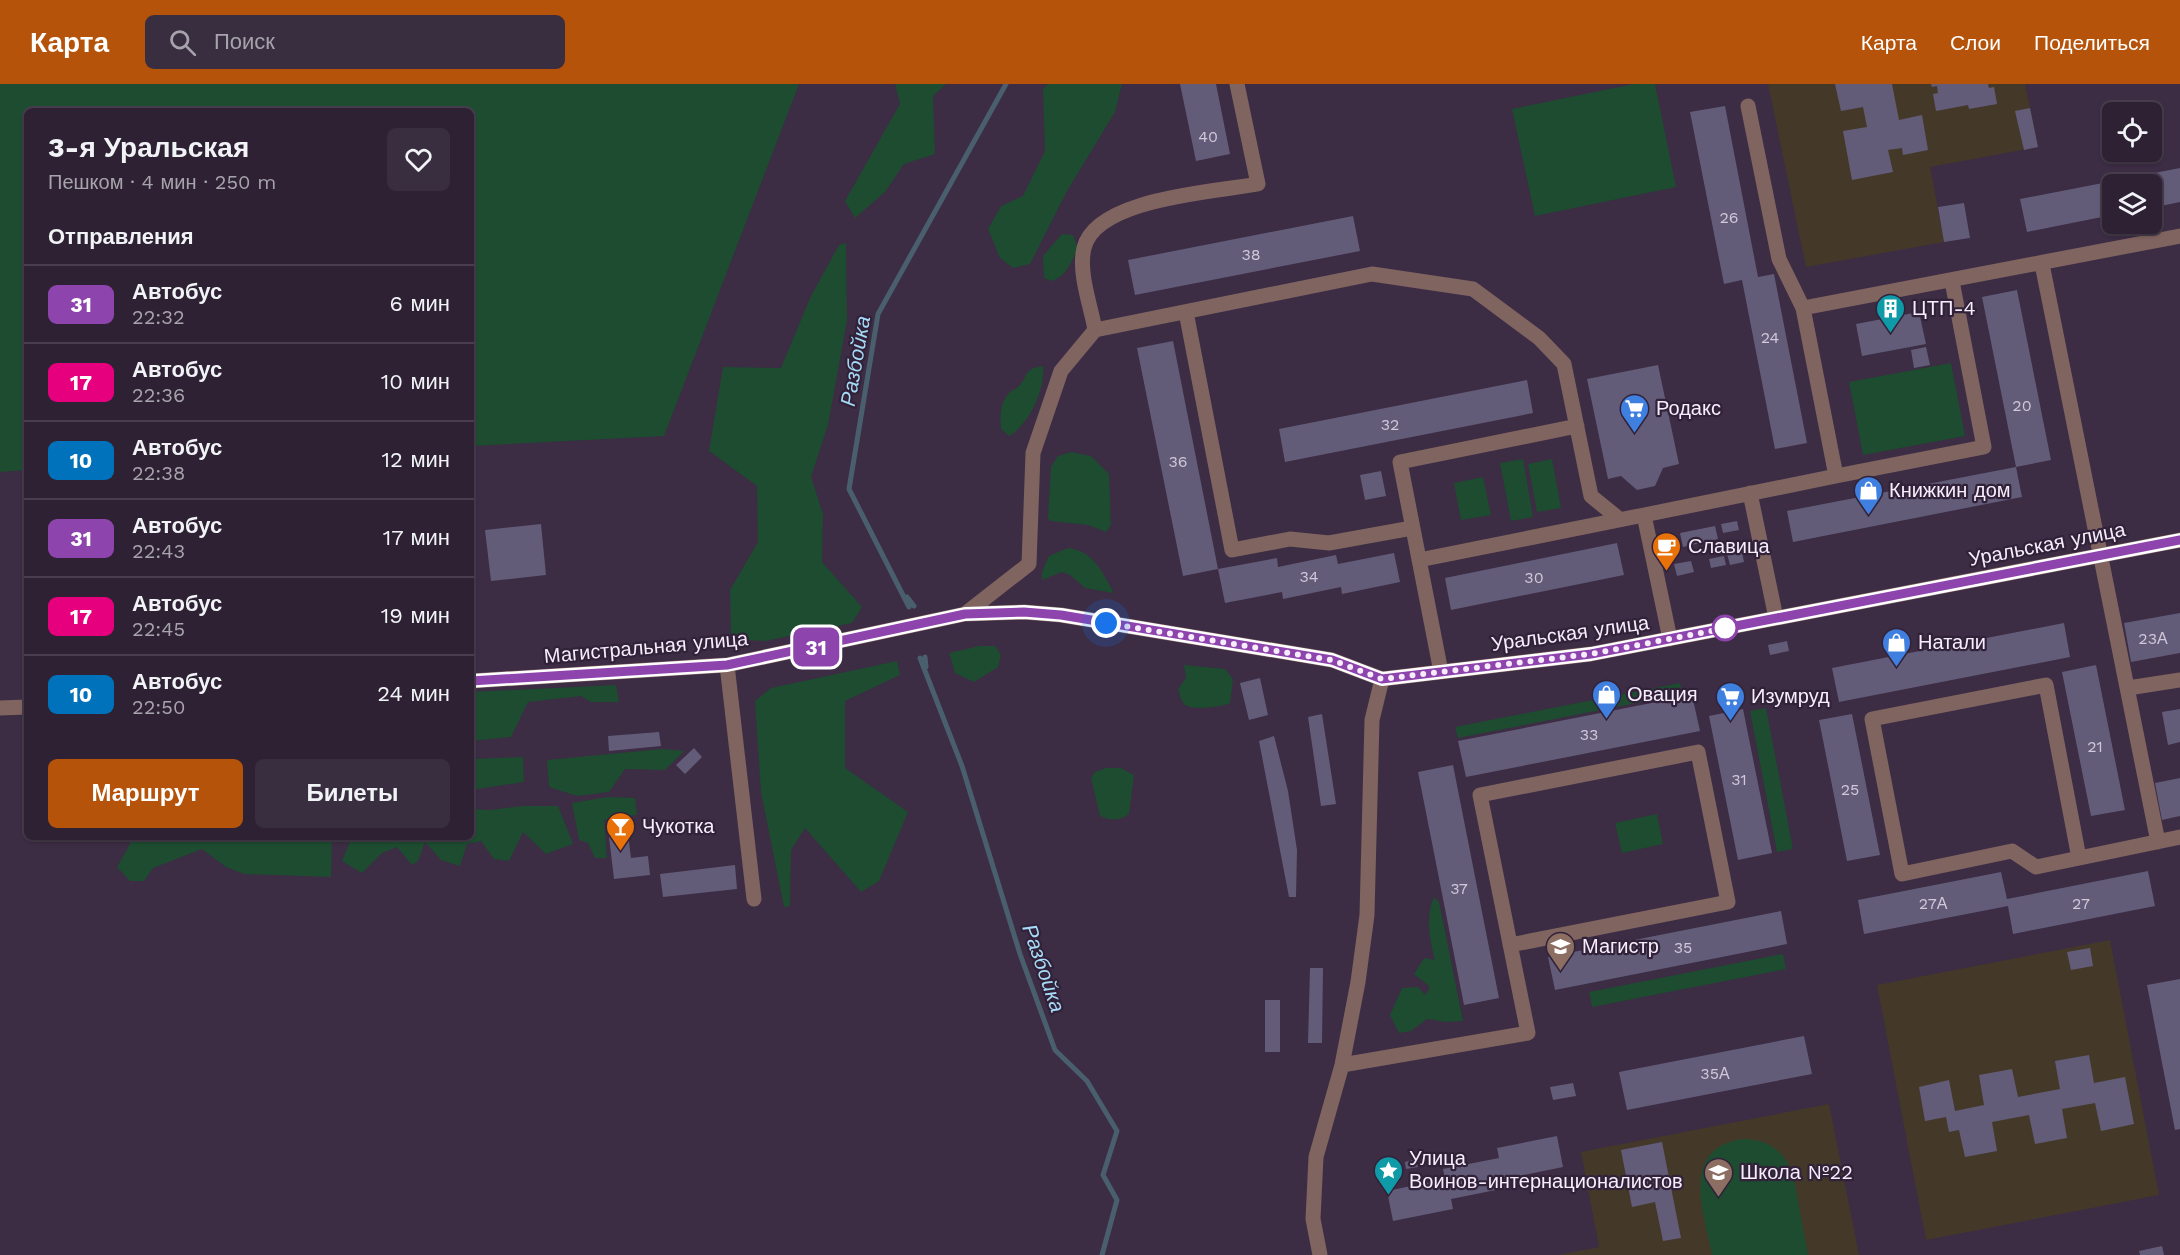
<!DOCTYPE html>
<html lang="ru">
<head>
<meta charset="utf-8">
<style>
  :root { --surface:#2d2133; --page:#392e3f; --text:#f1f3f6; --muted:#a7a3ac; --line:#483e4e; --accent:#b45309 }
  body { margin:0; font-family:"Work Sans",sans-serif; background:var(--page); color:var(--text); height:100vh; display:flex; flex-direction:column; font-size:22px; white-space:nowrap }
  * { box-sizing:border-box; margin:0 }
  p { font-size:20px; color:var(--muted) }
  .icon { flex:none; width:33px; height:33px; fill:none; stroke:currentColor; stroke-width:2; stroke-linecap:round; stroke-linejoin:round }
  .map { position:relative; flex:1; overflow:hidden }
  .side { position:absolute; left:24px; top:24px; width:450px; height:732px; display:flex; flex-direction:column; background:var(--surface); border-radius:9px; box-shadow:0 2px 4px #0004,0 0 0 2px var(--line) }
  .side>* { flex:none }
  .badge { padding:0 12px; border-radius:9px; font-size:21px; line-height:39px }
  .fabs { position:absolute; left:2102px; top:18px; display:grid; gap:12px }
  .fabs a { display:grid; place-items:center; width:60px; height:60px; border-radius:9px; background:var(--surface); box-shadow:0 2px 4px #0004,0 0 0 2px var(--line); font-size:30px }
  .you { position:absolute; width:30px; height:30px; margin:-15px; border:4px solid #fff; border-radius:50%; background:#1a73e8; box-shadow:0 0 0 9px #1a73e833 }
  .map>.badge { position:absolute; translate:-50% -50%; box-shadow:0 0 0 3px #fff }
  h2 { padding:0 24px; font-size:22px; line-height:54px }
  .round { display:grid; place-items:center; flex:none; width:63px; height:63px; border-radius:9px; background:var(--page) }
  .overview { display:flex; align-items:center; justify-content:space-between; height:102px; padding:0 24px }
  h1 { font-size:28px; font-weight:700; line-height:45px }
  .action { display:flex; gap:12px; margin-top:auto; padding:12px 24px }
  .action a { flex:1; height:69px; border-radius:9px; background:var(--accent); color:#fff; font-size:24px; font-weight:700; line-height:69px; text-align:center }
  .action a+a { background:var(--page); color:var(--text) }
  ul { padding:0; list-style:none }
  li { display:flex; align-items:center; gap:18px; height:78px; padding:0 24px; border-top:2px solid var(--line) }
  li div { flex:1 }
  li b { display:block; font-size:22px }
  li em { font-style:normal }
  li .badge { min-width:66px; font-weight:700; text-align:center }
  header { display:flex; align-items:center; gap:36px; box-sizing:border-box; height:84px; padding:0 30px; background:var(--accent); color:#fff }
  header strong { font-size:28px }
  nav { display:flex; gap:33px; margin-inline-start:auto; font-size:21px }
  .search { width:420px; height:54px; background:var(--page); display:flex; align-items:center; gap:15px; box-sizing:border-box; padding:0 21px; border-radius:9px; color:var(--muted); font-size:22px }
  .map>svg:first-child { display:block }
  .education { fill:#443929 }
  .green { fill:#1d4c30 }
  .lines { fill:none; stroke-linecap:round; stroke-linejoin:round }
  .stream { stroke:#4a5f6e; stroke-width:5 }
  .building { fill:#625c79 }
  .minor { stroke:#806460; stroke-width:15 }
  .line-casing { stroke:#fff; stroke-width:14 }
  .line { stroke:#8e44ad; stroke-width:9 }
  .walk { stroke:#f6ecfb; stroke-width:6; stroke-dasharray:0 10.8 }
  .stop-dot { fill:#fff; stroke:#8e44ad; stroke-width:3 }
  .labels { text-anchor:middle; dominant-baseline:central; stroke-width:4.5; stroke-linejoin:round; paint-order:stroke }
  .number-label { font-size:16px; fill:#d1c8da }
  .poi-label { font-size:20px; fill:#f6ecfb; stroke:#312239; text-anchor:start }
  .street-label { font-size:20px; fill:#f6ecfb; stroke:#312239 }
  .water-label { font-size:21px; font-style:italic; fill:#a6dbf7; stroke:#312239 }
</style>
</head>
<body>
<header>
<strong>Карта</strong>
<div class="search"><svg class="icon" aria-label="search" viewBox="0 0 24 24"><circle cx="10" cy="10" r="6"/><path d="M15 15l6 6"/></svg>Поиск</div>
<nav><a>Карта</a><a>Слои</a><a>Поделиться</a></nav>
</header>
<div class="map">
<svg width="2180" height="1171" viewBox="0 0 2180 1171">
  <rect width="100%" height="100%" fill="#3c2c44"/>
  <path class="education" d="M1768,0H2025L2038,63L1930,83L1944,158L1806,183Z
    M2110,856L2159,1111L1926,1156L1877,901Z
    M1829,1020L1859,1171H1558L1599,1163L1581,1068Z"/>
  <path class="green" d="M0,0H799L664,352L471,362V27H27V386L0,388Z
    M895,0H946L933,12L935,70L904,80L885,108L855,134L845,117L900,20Z
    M1048,0H1122L1115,28L1067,107L1030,180L1013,184L1000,174L988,145L1001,122L1023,112L1045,67L1043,5Z
    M1634,0H1655L1676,103L1535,132L1512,25Z
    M1062,150L1073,151L1078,164C1071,178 1067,192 1052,197L1044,194L1043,172Z
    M846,159L847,236L828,341L811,393L823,430L822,478L862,523L852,539L765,557L731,555L730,506L758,458L757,402L709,367L723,283L781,284L811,212L839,161Z
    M1951,279L1965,352L1863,371L1849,298Z
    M1043,282C1046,304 1029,341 1009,352L1001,345C1000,331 1000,318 1010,308C1013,305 1017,305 1019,302C1029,291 1023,285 1043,282Z
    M1071,368L1091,372L1109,390L1111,441L1106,448L1088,441L1051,437L1048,434L1051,383L1058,372Z
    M1523,375L1533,433L1511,437L1500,379Z
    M1552,375L1561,424L1537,428L1528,380Z
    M1483,393L1491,431L1461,436L1454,399Z
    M1068,464C1094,467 1102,488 1114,509L1085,504L1070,491L1062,488L1042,496V488L1049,472Z
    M979,562H995L1001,571L998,583L974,598L955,589L949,569Z
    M897,577L900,591L845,617V684L908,728L879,797L861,808L805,744L791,766L790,822L784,823L761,708L755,617L771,604Z
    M1184,581L1225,585L1233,595L1230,619C1221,623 1196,626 1187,622C1181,619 1180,611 1178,605L1186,594Z
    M1680,599L1682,610L1458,654L1455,643Z
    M616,601L619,618H591L581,612L528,618L511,653L471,657V608Z
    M1766,624L1793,765L1777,768L1750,627Z
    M662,665L684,667L665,686L625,685L609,708L577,712L549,703L547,676Z
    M523,673L524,698L471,706V675Z
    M1106,684H1121L1134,691L1129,730C1119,737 1111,737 1100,732L1091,694L1095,688Z
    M607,713L635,714L637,731L604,736L607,774H595L588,759L579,756L572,719Z
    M522,722H558L573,760L546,770L523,748L509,777L494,775L481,757L467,760L460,782L441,776L425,758L418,777L412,781L397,763L382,769L362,789L342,777L352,753H471V725L489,726Z
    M1657,730L1663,760L1622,769L1615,739Z
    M134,753H332L331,793L244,790L226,783L202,765L153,784L144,797H130L117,783Z
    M1434,813L1439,818L1463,937L1446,938L1427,935L1411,947L1399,949L1390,931L1402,904L1418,903L1425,911L1430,903L1414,890L1424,874L1435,876C1430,858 1425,831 1434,813Z
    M1783,870L1786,885L1592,923L1589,908Z
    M1743,1055C1768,1055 1784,1067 1793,1090L1808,1171H1712C1704,1129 1679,1064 1743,1055Z"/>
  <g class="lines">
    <path class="stream" d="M907,513L914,522
      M909,523L849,405L878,230L1006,0
      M925,573L926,583
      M920,574L962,682L1020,870L1055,966L1087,997L1117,1047L1103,1091L1117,1116L1102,1171"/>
  </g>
  <path class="building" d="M1180,0H1216L1230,70L1196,77Z
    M1835,0H1892L1899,36L1922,31L1928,66L1903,71L1902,64L1888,66L1893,88L1852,96L1843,47L1867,43L1863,23L1841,27Z
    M1931,0H1988L1989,4L1994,3L1997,20L1969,25L1968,21L1936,27L1933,10L1938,9L1937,2L1932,3Z
    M1725,22L1758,193L1774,190L1807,359L1775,365L1742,196L1724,200L1690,28Z
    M2030,24L2038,63L2024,66L2015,27Z
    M2180,84V118L2151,124V100H2112V131L2027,148L2020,115Z
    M1964,119L1970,154L1944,158L1938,123Z
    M1353,132L1360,167L1135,211L1128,176Z
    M2017,206L2051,376L2016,383L1982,213Z
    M1919,228L1926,260L1862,272L1856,240Z
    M1173,257L1218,485L1183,492L1137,264Z
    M1926,263L1930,281L1914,284L1911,266Z
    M1658,281L1679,380L1663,384L1655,402L1637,406L1621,392L1608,395L1587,295Z
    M1527,296L1533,329L1285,378L1279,345Z
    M2016,383L2022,413L1793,458L1787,427Z
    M1381,387L1386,412L1365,416L1360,391Z
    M1737,437L1739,446L1723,449L1721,440Z
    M541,440L546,491L491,497L485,446Z
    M1715,442L1718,455L1683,463L1680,449Z
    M1675,451L1678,465L1659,469L1656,455Z
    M1617,459L1624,491L1451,526L1445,494Z
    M1742,468L1744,478L1730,481L1727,470Z
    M1394,469L1400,498L1342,510L1341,503L1283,515L1282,508L1225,519L1218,485L1277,474L1278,483L1336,471L1338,480Z
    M1724,472L1726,481L1711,484L1709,475Z
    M1691,477L1694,488L1677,492L1674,480Z
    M2180,529V569L2131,578L2124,539Z
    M2064,539L2070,573L1839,618L1832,584Z
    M1787,557L1789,567L1770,571L1768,561Z
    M2096,581L2125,726L2091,732L2062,588Z
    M1260,594L1268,631L1249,636L1240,599Z
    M1692,611L1700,647L1466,693L1458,657Z
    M1743,625L1772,769L1738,776L1709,632Z
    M2180,625V658L2168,661L2162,628Z
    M1322,630L1336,720L1321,722L1308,633Z
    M1852,630L1880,771L1847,777L1819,636Z
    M659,648L661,662L609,667L608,652Z
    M1274,652L1288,707L1297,766L1296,813H1289L1259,657Z
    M694,664L702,673L685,690L676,681Z
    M1453,681L1499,914L1464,921L1418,688Z
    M2180,694V732L2162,736L2155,699Z
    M628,750L631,774L648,772L650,791L614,795L609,753Z
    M735,781L737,805L663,813L660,790Z
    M2148,787L2155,822L2013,850L2008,822L1864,850L1858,816L2001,788L2007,815Z
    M1781,827L1787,860L1555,906L1548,873Z
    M2090,864L2093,882L2071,886L2067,868Z
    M1310,884H1323L1322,959H1308Z
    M2180,895V1045L2175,1046L2147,901Z
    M1265,916H1280V968H1265Z
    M1804,952L1812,990L1627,1026L1619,988Z
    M2089,971L2094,999L2125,993L2134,1040L2101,1047L2095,1019L2062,1025L2067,1054L2035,1060L2029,1031L1992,1038L1997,1067L1965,1073L1959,1046L1949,1048L1946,1033L1925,1037L1919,1003L1949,996L1955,1027L1984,1021L1979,991L2012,985L2018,1013L2060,1005L2055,977Z
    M1573,999L1576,1012L1553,1016L1550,1003Z
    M1557,1052L1563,1083L1504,1095L1506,1104L1451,1115L1453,1125L1393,1137L1387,1107L1445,1095L1443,1085L1499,1074L1497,1064Z
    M1662,1058L1681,1154L1663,1157L1655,1118L1632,1123L1621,1066Z
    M1416,1075L1418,1083L1406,1085L1405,1078Z
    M2162,1162L2164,1171H2140L2139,1167Z"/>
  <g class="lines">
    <path class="minor" d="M1748,22L1779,175L1803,224
      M2042,180L2158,758
      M1186,228L1232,466L1290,455L1329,459L1412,444
      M1095,246C1091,222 1078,189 1084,164C1096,114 1215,108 1258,100L1237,0
      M1836,392L1984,363L1952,197
      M1750,409L1776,534
      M1419,476L1644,431
      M965,530L1029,480L1033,369L1061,287L1095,246L1372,190L1473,205L1539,254L1564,280L1591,412L1618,434
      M1670,555L1644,431L1836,392L1803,224L2180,152
      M727,581L754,815
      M1441,588L1400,378L1577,342
      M471,597L727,581L965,530L1024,528L1061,531L1332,576L1382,595L1591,570L2180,456
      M2128,604L2180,596
      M0,624L27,623
      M2079,774L2046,601L1872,635L1902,790L2012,767L2036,783L2180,753
      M1342,981L1528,949L1480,711L1698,668L1728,818L1510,861
      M1320,1171L1313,1135L1316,1073L1342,981L1358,898L1367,831L1372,636L1382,595"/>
  </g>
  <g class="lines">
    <defs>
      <path id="line" d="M471,597L727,581L965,530L1024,528L1061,531L1332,576L1382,595L1591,570L2180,456"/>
    </defs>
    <use href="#line" class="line-casing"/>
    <use href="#line" class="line"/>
    <path class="walk" d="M1106,539L1332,576L1382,595L1591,570L1732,543L1725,544"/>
  </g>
  <defs>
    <symbol id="building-pin" viewBox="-11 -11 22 30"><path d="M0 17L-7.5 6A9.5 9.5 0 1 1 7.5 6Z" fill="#0f9aa8" stroke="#312239"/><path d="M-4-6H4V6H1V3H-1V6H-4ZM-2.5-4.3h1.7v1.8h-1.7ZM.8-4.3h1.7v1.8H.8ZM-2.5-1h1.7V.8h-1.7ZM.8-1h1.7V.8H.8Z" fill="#fff"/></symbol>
    <symbol id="supermarket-pin" viewBox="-11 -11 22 30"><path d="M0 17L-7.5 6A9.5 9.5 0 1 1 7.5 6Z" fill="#3f7fe0" stroke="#312239"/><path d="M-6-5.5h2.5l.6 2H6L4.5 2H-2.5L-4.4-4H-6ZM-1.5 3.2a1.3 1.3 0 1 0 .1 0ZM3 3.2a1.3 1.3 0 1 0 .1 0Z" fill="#fff"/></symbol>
    <symbol id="shop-pin" viewBox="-11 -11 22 30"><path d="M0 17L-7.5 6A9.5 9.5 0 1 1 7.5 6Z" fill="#3f7fe0" stroke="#312239"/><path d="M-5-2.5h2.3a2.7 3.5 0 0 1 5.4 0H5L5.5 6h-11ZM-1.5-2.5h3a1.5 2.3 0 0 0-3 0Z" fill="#fff"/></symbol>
    <symbol id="cafe-pin" viewBox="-11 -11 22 30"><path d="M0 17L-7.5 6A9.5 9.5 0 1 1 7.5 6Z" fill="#e8710a" stroke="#312239"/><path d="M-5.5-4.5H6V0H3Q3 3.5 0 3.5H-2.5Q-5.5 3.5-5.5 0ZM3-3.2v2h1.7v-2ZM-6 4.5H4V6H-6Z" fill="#fff"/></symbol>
    <symbol id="bar-pin" viewBox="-11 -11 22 30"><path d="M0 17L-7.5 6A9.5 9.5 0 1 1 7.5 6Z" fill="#e8710a" stroke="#312239"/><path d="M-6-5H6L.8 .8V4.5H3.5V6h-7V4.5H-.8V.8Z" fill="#fff"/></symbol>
    <symbol id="school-pin" viewBox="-11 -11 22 30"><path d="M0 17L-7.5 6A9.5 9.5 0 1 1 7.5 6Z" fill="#8d6e63" stroke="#312239"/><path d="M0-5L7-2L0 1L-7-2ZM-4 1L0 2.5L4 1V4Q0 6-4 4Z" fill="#fff"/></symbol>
    <symbol id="sight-pin" viewBox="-11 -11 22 30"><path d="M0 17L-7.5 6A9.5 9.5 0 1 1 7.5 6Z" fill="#0f9aa8" stroke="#312239"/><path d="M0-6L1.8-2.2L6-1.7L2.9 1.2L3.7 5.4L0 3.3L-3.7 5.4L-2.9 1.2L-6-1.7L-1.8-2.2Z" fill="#fff"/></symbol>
  </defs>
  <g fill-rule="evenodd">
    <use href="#building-pin" x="1874" y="208" width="33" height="45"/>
    <use href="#supermarket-pin" x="1618" y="308" width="33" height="45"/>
    <use href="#shop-pin" x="1852" y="390" width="33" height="45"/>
    <use href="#cafe-pin" x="1650" y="446" width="33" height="45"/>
    <use href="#shop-pin" x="1880" y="542" width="33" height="45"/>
    <use href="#shop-pin" x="1590" y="594" width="33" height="45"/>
    <use href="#supermarket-pin" x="1714" y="596" width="33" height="45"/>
    <use href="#bar-pin" x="604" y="726" width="33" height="45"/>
    <use href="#school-pin" x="1544" y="846" width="33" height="45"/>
    <use href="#sight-pin" x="1372" y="1070" width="33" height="45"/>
    <use href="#school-pin" x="1702" y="1072" width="33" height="45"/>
  </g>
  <circle class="stop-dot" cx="1725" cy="544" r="12"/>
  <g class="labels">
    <g class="number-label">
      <text x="1208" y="52">40</text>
      <text x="1729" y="133">26</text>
      <text x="1251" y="170">38</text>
      <text x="1770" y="253">24</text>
      <text x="2022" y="321">20</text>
      <text x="1390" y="340">32</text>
      <text x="1178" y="377">36</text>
      <text x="1309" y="492">34</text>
      <text x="1534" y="493">30</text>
      <text x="2153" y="554">23А</text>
      <text x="1589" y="650">33</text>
      <text x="2095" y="662">21</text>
      <text x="1739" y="695">31</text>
      <text x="1850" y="705">25</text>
      <text x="1459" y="804">37</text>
      <text x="1933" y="819">27А</text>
      <text x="2081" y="819">27</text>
      <text x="1683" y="863">35</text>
      <text x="1715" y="989">35А</text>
    </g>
    <g class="poi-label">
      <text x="1912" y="224">ЦТП-4</text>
      <text x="1656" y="324">Родакс</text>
      <text x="1889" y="406">Книжкин дом</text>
      <text x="1688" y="462">Славица</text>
      <text x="1918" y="558">Натали</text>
      <text x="1627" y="610">Овация</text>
      <text x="1751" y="612">Изумруд</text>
      <text x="642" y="742">Чукотка</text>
      <text x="1582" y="862">Магистр</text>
      <text x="1409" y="1074">Улица<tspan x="1409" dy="23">Воинов-интернационалистов</tspan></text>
      <text x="1740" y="1088">Школа №22</text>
    </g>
    <g class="street-label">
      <text transform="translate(2047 460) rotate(-11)">Уральская улица</text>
      <text transform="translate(1570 549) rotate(-8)">Уральская улица</text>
      <text transform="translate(646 563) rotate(-5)">Магистральная улица</text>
    </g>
    <g class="water-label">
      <text transform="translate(855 277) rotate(-80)">Разбойка</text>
      <text transform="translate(1044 884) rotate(71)">Разбойка</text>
    </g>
  </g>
</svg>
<div class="fabs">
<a><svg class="icon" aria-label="locate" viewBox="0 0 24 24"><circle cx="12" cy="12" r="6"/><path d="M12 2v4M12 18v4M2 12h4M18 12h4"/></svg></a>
<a><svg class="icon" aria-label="layers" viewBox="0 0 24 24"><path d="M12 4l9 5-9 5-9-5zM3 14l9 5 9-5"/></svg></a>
</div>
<div class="you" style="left:1106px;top:539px"></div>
<b class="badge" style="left:816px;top:563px;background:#8e44ad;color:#fff">31</b>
<section class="side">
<div class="overview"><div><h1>3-я Уральская</h1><p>Пешком · 4 мин · 250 m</p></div><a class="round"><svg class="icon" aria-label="heart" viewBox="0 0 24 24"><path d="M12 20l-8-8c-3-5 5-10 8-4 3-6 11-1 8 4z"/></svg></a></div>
<h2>Отправления</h2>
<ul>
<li><span class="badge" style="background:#8e44ad;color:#fff">31</span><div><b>Автобус</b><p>22:32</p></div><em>6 мин</em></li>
<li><span class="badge" style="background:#e6007e;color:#fff">17</span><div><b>Автобус</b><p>22:36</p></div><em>10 мин</em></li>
<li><span class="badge" style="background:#0072bc;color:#fff">10</span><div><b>Автобус</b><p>22:38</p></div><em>12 мин</em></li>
<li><span class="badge" style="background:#8e44ad;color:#fff">31</span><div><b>Автобус</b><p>22:43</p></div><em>17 мин</em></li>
<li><span class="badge" style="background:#e6007e;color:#fff">17</span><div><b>Автобус</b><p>22:45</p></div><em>19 мин</em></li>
<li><span class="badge" style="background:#0072bc;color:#fff">10</span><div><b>Автобус</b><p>22:50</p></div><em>24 мин</em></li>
</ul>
<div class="action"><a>Маршрут</a><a>Билеты</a></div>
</section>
</div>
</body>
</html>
